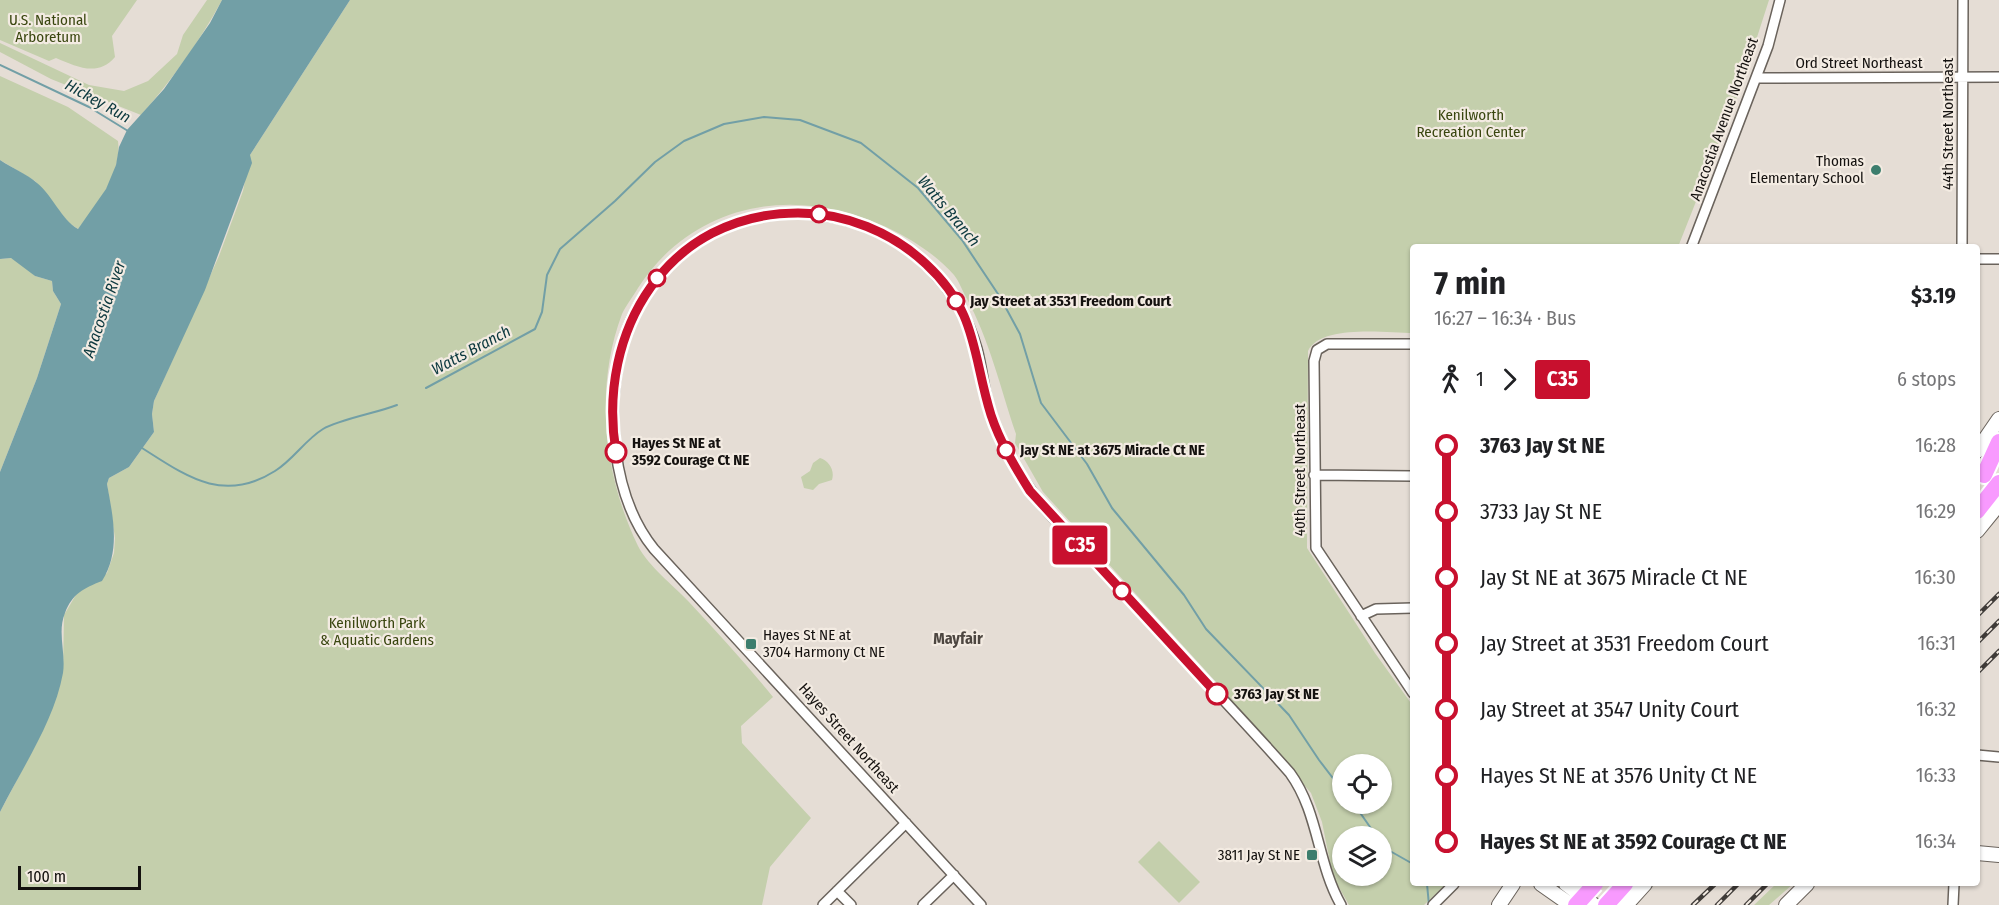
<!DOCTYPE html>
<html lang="en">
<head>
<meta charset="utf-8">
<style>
  :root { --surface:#fff; --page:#f6f6f6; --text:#202124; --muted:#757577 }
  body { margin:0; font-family:"Fira Sans Condensed",sans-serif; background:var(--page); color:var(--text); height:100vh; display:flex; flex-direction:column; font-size:22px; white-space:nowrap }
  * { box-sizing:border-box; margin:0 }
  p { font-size:20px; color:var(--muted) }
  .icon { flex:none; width:33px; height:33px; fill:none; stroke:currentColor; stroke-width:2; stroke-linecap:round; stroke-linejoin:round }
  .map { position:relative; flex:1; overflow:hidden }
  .side { position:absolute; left:1410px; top:244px; width:570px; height:642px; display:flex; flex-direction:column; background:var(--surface); border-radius:6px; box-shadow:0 2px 4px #0004 }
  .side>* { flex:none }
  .badge { padding:0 12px; border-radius:4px; font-size:21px; line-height:39px }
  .controls { position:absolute; left:1332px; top:754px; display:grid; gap:12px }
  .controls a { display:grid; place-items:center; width:60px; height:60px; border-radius:50%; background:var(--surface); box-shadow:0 2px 4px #0004; font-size:30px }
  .scale { position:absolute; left:18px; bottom:15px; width:123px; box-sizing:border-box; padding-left:6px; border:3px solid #14110f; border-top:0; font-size:16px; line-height:21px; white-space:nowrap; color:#14110f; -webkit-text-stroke:4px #f3ebe2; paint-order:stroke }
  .map>.badge { position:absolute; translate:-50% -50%; box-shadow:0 0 0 3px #fff }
  .legs { display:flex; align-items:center; gap:9px; height:66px; padding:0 24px; font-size:20px }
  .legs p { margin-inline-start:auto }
  .head { display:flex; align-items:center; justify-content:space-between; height:102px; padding:0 24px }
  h1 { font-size:33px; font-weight:700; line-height:45px }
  ul { padding:0 24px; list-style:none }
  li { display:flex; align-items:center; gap:21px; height:66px; font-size:22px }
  li i { display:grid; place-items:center; width:9px; height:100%; margin:0 8px; background:currentColor }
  li i::after { content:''; width:15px; height:15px; margin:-8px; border:4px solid; border-radius:50%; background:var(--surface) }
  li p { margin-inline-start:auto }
  li:first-child i { background:linear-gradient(#0000 50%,currentColor 0) }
  li:last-child i { background:linear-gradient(currentColor 50%,#0000 0) }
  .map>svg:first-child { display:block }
  .green { fill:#c4cfac; fill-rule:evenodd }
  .water { fill:#729fa6 }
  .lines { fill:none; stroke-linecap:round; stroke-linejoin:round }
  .stream { stroke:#729fa6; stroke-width:2 }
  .minor-casing { stroke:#6a635c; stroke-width:12 }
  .secondary-casing { stroke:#6a635c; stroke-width:16 }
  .motorway-casing { stroke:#fff; stroke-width:20 }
  .minor { stroke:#fff; stroke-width:9 }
  .secondary { stroke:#fff; stroke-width:14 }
  .motorway { stroke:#f89afe; stroke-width:16 }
  .rail-casing { stroke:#3f3b38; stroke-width:4.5 }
  .rail { stroke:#f3ebe2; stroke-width:2; stroke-dasharray:7; stroke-linecap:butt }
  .motorway-bridge-casing { stroke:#fff; stroke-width:20; stroke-linecap:butt }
  .motorway-bridge { stroke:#f89afe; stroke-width:16 }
  .line-1-casing { stroke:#fff; stroke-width:14 }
  .line-1 { stroke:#c8102e; stroke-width:9 }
  .poi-dot { fill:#3d7e6e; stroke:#f3ebe2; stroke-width:2 }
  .stop-1-dot { fill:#fff; stroke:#c8102e; stroke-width:3 }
  .labels { text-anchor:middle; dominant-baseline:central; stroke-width:4.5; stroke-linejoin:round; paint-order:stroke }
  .park-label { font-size:15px; fill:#39460f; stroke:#f3ebe2 }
  .street-label { font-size:15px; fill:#14110f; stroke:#f3ebe2 }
  .poi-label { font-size:15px; fill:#14110f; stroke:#f3ebe2; text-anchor:end }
  .stop-label { font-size:15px; font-weight:bold; fill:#14110f; stroke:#f3ebe2; text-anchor:start }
  .water-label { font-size:16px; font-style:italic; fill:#0b383e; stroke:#f3ebe2 }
  .neighbourhood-label { font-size:16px; font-weight:bold; fill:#4d4640; stroke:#f3ebe2 }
</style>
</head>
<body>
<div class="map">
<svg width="1999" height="905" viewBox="0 0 1999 905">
  <rect width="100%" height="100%" fill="#e5ddd5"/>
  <path class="green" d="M0,0H137L112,36L115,57C98,77 77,67 56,58L49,61L0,40Z
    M207,0H222C200,41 172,80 141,115L51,79L0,52V43L89,85L124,91L148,81L177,54L183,35Z
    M350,0H1769L1740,90L1678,247L1413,248V333C1386,333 1321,324 1308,351L1307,548L1375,653L1413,706V884H1446L1424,905H1349L1333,877L1322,822L1311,793L1216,682L1043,492L1015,443L1016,434C1000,387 990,341 966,297C962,290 959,281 954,275C927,244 879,220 840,211C761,191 682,219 638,288C633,297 626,305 622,314C594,388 604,476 638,546C649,567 673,585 689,602C718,633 746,664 773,697L741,726L742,743L811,818L770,867L762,905H0V812L37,742L57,693L63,671L64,615L77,593L107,573L114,553L115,538L107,484L109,478L129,467L154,432L152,414L154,401L219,256L243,191L250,155ZM1342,765H1382V804H1342ZM1342,837H1382V876H1342Z
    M0,76L68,107L118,141C122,173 97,206 78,229L69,223L35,181L0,160Z
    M11,258L20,262L35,276L52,281L53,291L61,304L37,378L0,472V259Z
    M820,458C829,461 835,470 832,480L819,484L813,490L804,488L801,477L810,471L813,463Z
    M1159,841L1200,882L1179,903L1138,862Z
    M1776,884H1793L1769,905H1754Z"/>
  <path class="water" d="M222,0H350L250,155L252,163L205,290L154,401L152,414L154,432L129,467L109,478L107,484C113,517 121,551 102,581C84,588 72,594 65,613C57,632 66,653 63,673C54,722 22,768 0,812V472L37,378L61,304L53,291L52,281L35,276L11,258L0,259V160C12,168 27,174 37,183C53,196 61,219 78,229L106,189L116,165L119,147L127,130L164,89L210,23Z"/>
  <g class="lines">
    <path class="stream" d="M0,65L89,107L128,131
      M426,388L535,329L542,312L547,275L560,249L615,201L655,162L684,141L724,124L764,117L800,120L861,143L918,188L962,240L1000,297L1020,334L1041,403L1087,464L1112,508L1184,595L1206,629L1289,715L1319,760L1342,790
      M142,448C186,476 223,504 275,471C293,460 305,440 323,429C340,419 377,413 397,405
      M1354,804L1377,837
      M1382,842L1390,851L1413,864
      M1427,884L1429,905"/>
    <defs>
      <path id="minor" d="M1756,78L1999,77
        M1691,248L1768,46L1780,0
        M1962,248L1963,0
        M1977,259H1999
        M1413,344H1327L1317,350L1314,361L1316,548L1413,693
        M1314,475L1413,476
        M1361,616L1376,609L1413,608
        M1977,755L1999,757
        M837,891L851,905
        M823,905L906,823
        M923,905L954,875
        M981,905L654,549C611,496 605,406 623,342C639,287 684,241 738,222C776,210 816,211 853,222C913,240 960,289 977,349C983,371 984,394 991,415C1001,447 1019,475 1039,501C1054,521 1073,537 1089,555C1155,629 1225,699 1290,773C1319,813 1317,863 1341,905
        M1433,905L1454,884
        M1953,905L1954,884"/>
      <path id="secondary" d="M1977,451L1999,419
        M1977,531L1999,504
        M1977,853L1999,855
        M1541,884L1571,905
        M1566,884L1594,905
        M1499,905L1513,884
        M1626,905L1645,884
        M1786,905L1807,884"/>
      <path id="motorway" d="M1984,475L1999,442
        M1977,511L1999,483
        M1606,905L1625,884"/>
    </defs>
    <use href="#minor" class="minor-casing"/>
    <use href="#secondary" class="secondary-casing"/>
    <use href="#motorway" class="motorway-casing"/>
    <use href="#minor" class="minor"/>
    <use href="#secondary" class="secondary"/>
    <use href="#motorway" class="motorway"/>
    <defs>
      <path id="rail" d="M1977,616L1999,594
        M1977,643L1999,621
        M1977,673L1999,651
        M1693,905L1715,884
        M1717,905L1738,884
        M1746,905L1767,884"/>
    </defs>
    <use href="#rail" class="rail-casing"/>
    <use href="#rail" class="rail"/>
    <defs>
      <path id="motorway-bridge" d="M1576,905L1595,884"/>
    </defs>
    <use href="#motorway-bridge" class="motorway-bridge-casing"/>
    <use href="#motorway-bridge" class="motorway-bridge"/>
  </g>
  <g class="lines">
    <defs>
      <path id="line-1" d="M616,452C596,331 668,213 798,213C845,213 892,232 926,264C978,312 972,354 991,415C1000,442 1015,467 1030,491L1217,694"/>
    </defs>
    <use href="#line-1" class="line-1-casing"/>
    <use href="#line-1" class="line-1"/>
  </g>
  <g class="poi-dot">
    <circle cx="1876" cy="170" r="6"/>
    <rect x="745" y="638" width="12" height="12" rx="3"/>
    <rect x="1306" y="849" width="12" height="12" rx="3"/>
  </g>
  <g class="stop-1-dot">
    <circle cx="819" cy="214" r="8"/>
    <circle cx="657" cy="278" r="8"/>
    <circle cx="956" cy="301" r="8"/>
    <circle cx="1006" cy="450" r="8"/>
    <circle cx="616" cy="452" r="10"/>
    <circle cx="1122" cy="591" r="8"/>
    <circle cx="1217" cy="694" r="10"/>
  </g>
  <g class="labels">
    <g class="park-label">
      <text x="48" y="20">U.S. National<tspan x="48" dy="17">Arboretum</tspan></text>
      <text x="1471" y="115">Kenilworth<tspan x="1471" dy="17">Recreation Center</tspan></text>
      <text x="377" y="623">Kenilworth Park<tspan x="377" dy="17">&amp; Aquatic Gardens</tspan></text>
    </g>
    <g class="street-label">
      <text x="1859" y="63">Ord Street Northeast</text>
      <text transform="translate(1724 119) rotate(-70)">Anacostia Avenue Northeast</text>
      <text transform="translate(1948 124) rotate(-90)">44th Street Northeast</text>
      <text transform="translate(1300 470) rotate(-90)">40th Street Northeast</text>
      <text transform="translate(849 738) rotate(48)">Hayes Street Northeast</text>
    </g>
    <g class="poi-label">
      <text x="1864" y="161">Thomas<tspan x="1864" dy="17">Elementary School</tspan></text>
      <text x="763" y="635" text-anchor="start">Hayes St NE at<tspan x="763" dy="17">3704 Harmony Ct NE</tspan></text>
      <text x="1300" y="855">3811 Jay St NE</text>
    </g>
    <g class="stop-label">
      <text x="970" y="301">Jay Street at 3531 Freedom Court</text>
      <text x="632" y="443">Hayes St NE at<tspan x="632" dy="17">3592 Courage Ct NE</tspan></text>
      <text x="1020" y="450">Jay St NE at 3675 Miracle Ct NE</text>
      <text x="1234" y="694">3763 Jay St NE</text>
    </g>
    <g class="water-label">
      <text transform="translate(98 101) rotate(29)">Hickey Run</text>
      <text transform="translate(949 211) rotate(50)">Watts Branch</text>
      <text transform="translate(104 309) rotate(-71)">Anacostia River</text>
      <text transform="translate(471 350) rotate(-28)">Watts Branch</text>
    </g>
    <g class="neighbourhood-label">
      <text x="958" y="638">Mayfair</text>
    </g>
  </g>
</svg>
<div class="controls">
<a><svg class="icon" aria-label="locate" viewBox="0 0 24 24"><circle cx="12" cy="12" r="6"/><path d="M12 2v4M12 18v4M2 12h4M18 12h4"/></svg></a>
<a><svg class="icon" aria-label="layers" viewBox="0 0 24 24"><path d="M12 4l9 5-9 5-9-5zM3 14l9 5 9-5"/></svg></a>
</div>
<div class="scale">100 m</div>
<b class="badge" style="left:1080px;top:545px;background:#c8102e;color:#fff">C35</b>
<section class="side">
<div class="head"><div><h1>7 min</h1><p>16:27 – 16:34 · Bus</p></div><b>$3.19</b></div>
<div class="legs"><svg class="icon" aria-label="walk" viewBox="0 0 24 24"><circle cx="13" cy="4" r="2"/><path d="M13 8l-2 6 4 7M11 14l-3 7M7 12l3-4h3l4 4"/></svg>1<svg class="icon" aria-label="forward" viewBox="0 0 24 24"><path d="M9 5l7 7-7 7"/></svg><b class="badge" style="background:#c8102e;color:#fff">C35</b><p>6 stops</p></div>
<ul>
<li><i style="color:#c8102e"></i><b>3763 Jay St NE</b><p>16:28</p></li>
<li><i style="color:#c8102e"></i><span>3733 Jay St NE</span><p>16:29</p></li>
<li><i style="color:#c8102e"></i><span>Jay St NE at 3675 Miracle Ct NE</span><p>16:30</p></li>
<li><i style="color:#c8102e"></i><span>Jay Street at 3531 Freedom Court</span><p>16:31</p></li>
<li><i style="color:#c8102e"></i><span>Jay Street at 3547 Unity Court</span><p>16:32</p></li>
<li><i style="color:#c8102e"></i><span>Hayes St NE at 3576 Unity Ct NE</span><p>16:33</p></li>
<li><i style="color:#c8102e"></i><b>Hayes St NE at 3592 Courage Ct NE</b><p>16:34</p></li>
</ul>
</section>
</div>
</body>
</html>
